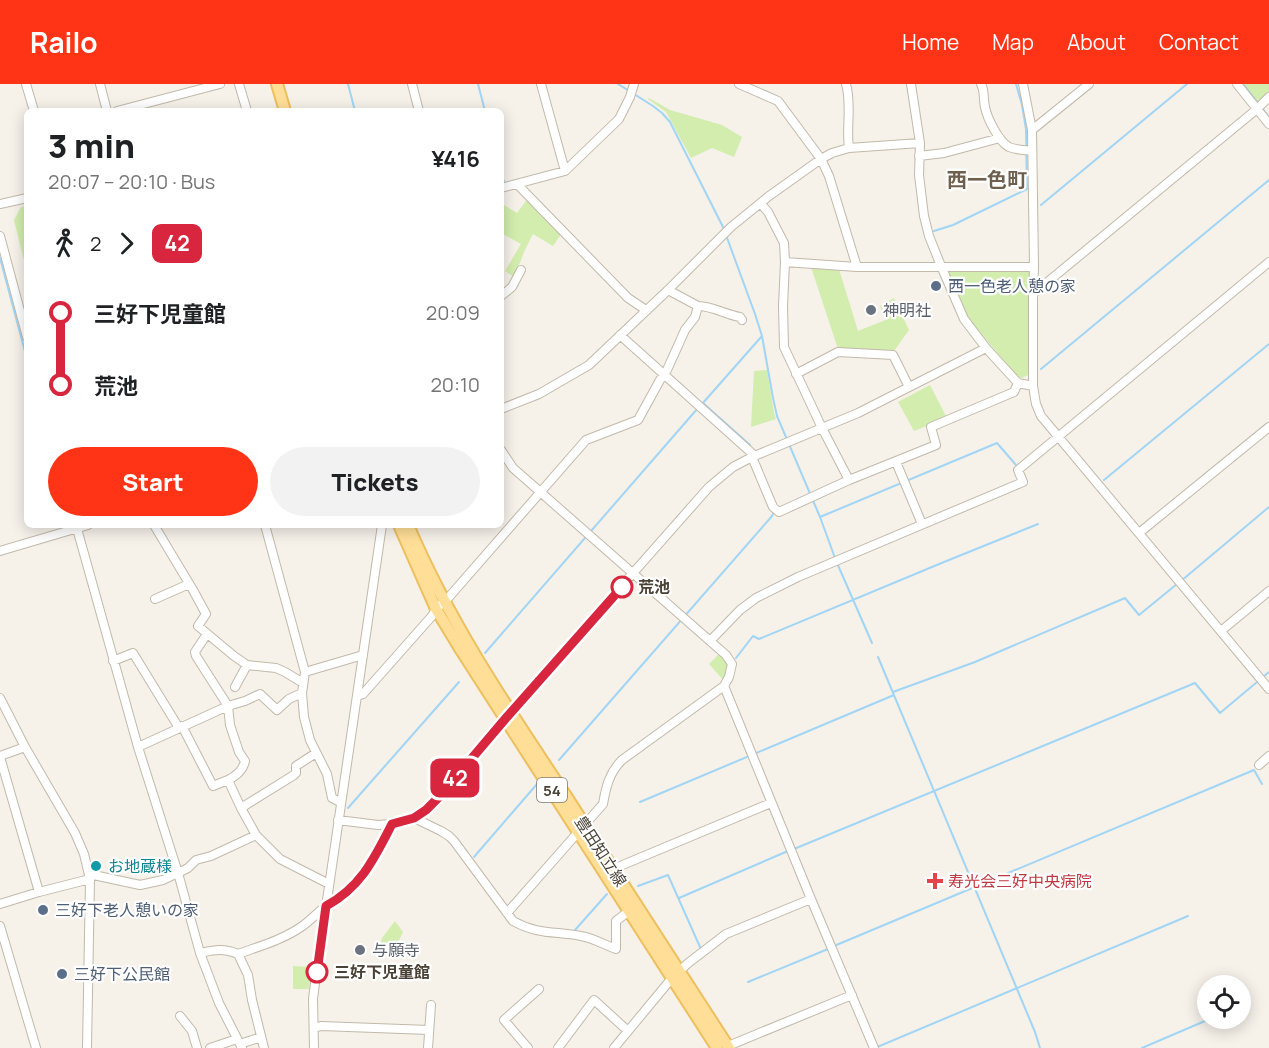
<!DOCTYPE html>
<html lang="en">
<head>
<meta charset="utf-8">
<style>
  :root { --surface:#fff; --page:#f2f2f2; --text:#202124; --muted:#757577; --accent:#ff3416 }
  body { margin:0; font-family:Manrope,"Noto Sans JP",sans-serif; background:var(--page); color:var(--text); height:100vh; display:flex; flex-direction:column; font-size:22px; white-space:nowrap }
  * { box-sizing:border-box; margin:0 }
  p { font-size:20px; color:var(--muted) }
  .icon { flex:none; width:33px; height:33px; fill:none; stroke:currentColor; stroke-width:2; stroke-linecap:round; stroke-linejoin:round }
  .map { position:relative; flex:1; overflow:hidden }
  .drawer { position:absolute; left:24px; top:24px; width:480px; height:420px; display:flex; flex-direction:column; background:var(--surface); border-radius:9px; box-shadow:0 3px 15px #0003 }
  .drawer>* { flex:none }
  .badge { padding:0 12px; border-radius:9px; font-size:21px; line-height:39px }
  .fabs { position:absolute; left:1197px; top:891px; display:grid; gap:12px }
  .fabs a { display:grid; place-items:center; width:54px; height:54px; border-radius:50%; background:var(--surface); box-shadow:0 3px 15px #0003; font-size:30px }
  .map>.badge { position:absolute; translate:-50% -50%; box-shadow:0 0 0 3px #fff }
  .legs { display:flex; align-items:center; gap:9px; height:66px; padding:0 24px; font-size:20px }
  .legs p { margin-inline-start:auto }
  .headline { display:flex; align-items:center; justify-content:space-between; height:102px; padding:0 24px }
  h1 { font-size:33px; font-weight:800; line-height:45px }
  .primary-button { display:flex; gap:12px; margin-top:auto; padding:12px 24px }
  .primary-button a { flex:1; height:69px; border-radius:36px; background:var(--accent); color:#fff; font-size:24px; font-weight:800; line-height:69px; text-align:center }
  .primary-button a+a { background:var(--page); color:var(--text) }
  ul { padding:0 24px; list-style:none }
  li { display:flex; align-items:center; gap:21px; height:72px; font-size:22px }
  li i { display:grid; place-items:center; width:9px; height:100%; margin:0 8px; background:currentColor }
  li i::after { content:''; width:15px; height:15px; margin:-8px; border:4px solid; border-radius:50%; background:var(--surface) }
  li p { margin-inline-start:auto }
  li:first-child i { background:linear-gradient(#0000 50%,currentColor 0) }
  li:last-child i { background:linear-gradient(currentColor 50%,#0000 0) }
  header { display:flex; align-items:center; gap:36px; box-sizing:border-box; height:84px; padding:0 30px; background:var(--accent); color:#fff }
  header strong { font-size:28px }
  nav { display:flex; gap:33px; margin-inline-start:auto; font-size:21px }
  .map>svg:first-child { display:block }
  .green { fill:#d2edae }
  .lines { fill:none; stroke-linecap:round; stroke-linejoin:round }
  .stream { stroke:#a1d5f6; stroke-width:2 }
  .minor-casing { stroke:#c2b9aa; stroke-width:10 }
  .major-casing { stroke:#eebf5e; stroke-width:14 }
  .minor { stroke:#fff; stroke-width:8 }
  .major { stroke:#ffdf98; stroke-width:10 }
  .line-1-casing { stroke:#fff; stroke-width:14 }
  .line-1 { stroke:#d7263d; stroke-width:9 }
  .service-dot { fill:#5c6f8a; stroke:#fff; stroke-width:2 }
  .worship-dot { fill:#6b7280; stroke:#fff; stroke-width:2 }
  .stop-1-dot { fill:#fff; stroke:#d7263d; stroke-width:3 }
  .culture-dot { fill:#0f9aa8; stroke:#fff; stroke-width:2 }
  .health-dot { fill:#e0444e; stroke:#fff; stroke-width:2 }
  .labels { text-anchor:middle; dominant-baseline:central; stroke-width:4.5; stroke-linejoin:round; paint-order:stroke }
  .shield { fill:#fff; stroke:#807b72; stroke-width:1.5 }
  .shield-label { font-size:15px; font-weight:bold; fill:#4a4236 }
  .service-label { font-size:16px; fill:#4e5e75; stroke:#fff; text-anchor:start }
  .worship-label { font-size:16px; fill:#5b616d; stroke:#fff; text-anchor:start }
  .stop-label { font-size:16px; font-weight:bold; fill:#4a4236; stroke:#fff; text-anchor:start }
  .street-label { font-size:16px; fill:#4a4236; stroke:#fff }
  .culture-label { font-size:16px; fill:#0d838f; stroke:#fff; text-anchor:start }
  .health-label { font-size:16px; fill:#be3a42; stroke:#fff; text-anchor:start }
  .quarter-label { font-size:20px; font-weight:bold; fill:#6e604c; stroke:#fff }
</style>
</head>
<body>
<header>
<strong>Railo</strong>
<nav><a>Home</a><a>Map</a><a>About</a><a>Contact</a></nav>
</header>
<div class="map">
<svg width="1269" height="964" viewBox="0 0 1269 964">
  <rect width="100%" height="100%" fill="#f6f1e9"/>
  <path class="green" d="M1239,0H1269V11L1257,22Z
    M649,14L670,26L722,41L742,53L734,73L712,64L691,74L666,28L648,15Z
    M528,114L562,149L553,162L533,150C528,160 523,169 520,179C517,184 518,188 515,194L505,187L521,160L501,149V127L504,121L517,129Z
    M27,122V189L14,136L21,123Z
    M811,183L839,185L858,247L888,235L886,230H884L880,222L894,214L909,246L894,267L838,265Z
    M1028,185L1030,187L1029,288L1028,291L1022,294L1017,292L968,234L963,227L946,186Z
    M767,286L774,329L776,335L751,343L754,287Z
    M930,301L947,334L914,347L898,318Z
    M720,569L729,580L727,594L724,597L709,580Z
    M395,837L403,848L393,869L380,863L382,854Z
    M293,882L311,883L309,905H293Z"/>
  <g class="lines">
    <path class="stream" d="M348,0L355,27
      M478,0L485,27
      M618,0L653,22L662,29L670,38L724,145
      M1243,0L1269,33
      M501,87L504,98
      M1041,121L1187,0
      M934,147L953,141L1027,105L1026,45L1022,21L1016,0
      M0,174L27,275
      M762,252L773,314L777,332L820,433L835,474
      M1041,285L1269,96
      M703,319L750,361
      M702,320L762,252L755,230L726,151
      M1104,396L1269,260
      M820,433L997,359L1016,381
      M837,479L872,559
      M1181,497L1269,423
      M485,569L698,324
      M878,573L1035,948L1040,964
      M736,574L753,552L759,555L944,478L1038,440
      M893,608L975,578L1125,514L1139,531L1177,500
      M559,676L772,432L774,427
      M640,718L894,611
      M348,724L459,598
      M794,765L1195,599L1220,629L1269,588
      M474,773L537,700
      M638,802L668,791L700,863
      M679,814L788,767
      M575,846L607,810
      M834,862L1254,686L1262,700
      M748,898L828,865
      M875,964L1188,832
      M1142,964L1212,934"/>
    <defs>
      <path id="minor" d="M26,0L34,27
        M100,0L107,27
        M239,0L247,27
        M412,0L419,27
        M541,0L565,87
        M739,0L778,17L821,75L829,92L857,183
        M846,0C852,21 846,43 849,64
        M911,0L920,59L919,91L924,132L929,152L941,182L964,235L986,264L1018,299L1033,302
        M981,0C985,7 983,15 985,23C987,34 999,58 1009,63C1016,66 1025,66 1032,67
        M1023,0L1032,46L1034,183L1033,210V302L1036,320L1041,332L1269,605
        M1237,0L1269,40
        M117,27L220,0
        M1032,46L1089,0
        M919,72L944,69L1000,54
        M517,100L628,214L646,226
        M501,104L565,87L619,35L630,13L634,0
        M0,120L27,114
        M761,120L768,128L784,159L785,178L783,222L784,263L822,344L849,396
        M0,152L27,253
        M785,178L857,183H1034
        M1033,210L1257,25L1269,13
        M501,212L512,203L521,186
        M698,222C713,222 726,231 740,233L742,236
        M620,251L755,372
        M796,290L838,268L893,271L909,303
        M501,325L539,310L589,281L668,206L731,143L769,112L821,75L832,69L849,64L920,59
        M501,366L513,384L710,557L726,571L732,580L729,593L724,602L622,676C609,689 606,703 603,720L507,829
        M752,373L773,423L779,428L849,396L936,361L931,343L1014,308L1018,299
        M896,378L922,440
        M76,441L138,663L178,789L200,869L219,919L242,964
        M154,441L193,506L206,530L198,542L234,572L247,581L276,584L285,588L303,599
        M265,441L305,588L302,609L304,633L310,656L327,690L332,714L340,718
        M1139,449L1269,343
        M0,467L88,441
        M155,515L189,500
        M1221,547L1269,507
        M207,550L195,568L196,572L228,622L230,641L239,668L245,677C243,687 236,692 228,696
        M710,557L740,526L756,514L798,493L1023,398L1018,386L1269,178
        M113,577L133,569L179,644
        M305,588L363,571
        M724,602L811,815L874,964
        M235,603L247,581
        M357,612L363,610L432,532L436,525L449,513L586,356L638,336L660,296L667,286L685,246L695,233L698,222L668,206
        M0,614L25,663L75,749L84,770L90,795L87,964
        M182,642L213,702L228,696L241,724L256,751L280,775L329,800
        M138,663L228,622L245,617L260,610L277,626L289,615L302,609
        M0,672L25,663
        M0,673L39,808
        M1259,681L1269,672
        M241,724L294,691L296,689V682L316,669
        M414,734L441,747L449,752L454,757L513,837C538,851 555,847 581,852C593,854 605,861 616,865V837L629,827
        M338,736L378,741L392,740L414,734L426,726L439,713L505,634L709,403L733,383L752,373L858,329L986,264
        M613,785L771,719
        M89,790L140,801L163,796L178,789L188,784L196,776L211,772L256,751
        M0,820L39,808L90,795
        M0,842L36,964
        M200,869C215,866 223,864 238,870
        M180,932L192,947L197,964
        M314,944L321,942L429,946
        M240,960L261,953
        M728,962L852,911
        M210,964L237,955
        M264,964L252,916L248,891L238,870C260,862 282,856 301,843C310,837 318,828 326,822C332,818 337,816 342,813C366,795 379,766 392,740
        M314,964L313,915L316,891L382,441
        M428,964L431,921
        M528,964L504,936L539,905
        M558,964L594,916L628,947
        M614,964L672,894L687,880L726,850L811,815"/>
      <path id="major" d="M277,0L285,27
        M399,441L436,525L459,563L717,964
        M408,441C449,538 508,625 566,712C621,796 675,880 729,964"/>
    </defs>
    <use href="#minor" class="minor-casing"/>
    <use href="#major" class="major-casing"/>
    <use href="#minor" class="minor"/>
    <use href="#major" class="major"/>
  </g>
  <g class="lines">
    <defs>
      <path id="line-1" d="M317,888L326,822C361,803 374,775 392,740L414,734L426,726L439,713L506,634L622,503"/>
    </defs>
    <use href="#line-1" class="line-1-casing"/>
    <use href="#line-1" class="line-1"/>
  </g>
  <g class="service-dot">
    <circle cx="936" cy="202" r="6"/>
    <circle cx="43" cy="826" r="6"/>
    <circle cx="62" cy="890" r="6"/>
  </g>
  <g class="worship-dot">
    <circle cx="871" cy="226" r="6"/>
    <circle cx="360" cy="866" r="6"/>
  </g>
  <g class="stop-1-dot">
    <circle cx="622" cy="503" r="10"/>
    <circle cx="317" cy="888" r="10"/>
  </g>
  <circle class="culture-dot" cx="96" cy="782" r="6"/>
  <path class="health-dot" d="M932 788h6v6h6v6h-6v6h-6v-6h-6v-6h6z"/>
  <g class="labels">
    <rect class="shield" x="537" y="694" width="30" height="24" rx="4.5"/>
    <g class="shield-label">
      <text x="552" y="706">54</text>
    </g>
    <g class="service-label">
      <text x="948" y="202">西一色老人憩の家</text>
      <text x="55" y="826">三好下老人憩いの家</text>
      <text x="74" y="890">三好下公民館</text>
    </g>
    <g class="worship-label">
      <text x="883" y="226">神明社</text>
      <text x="372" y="866">与願寺</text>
    </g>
    <g class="stop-label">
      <text x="638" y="503">荒池</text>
      <text x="334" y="888">三好下児童館</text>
    </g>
    <g class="street-label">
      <text transform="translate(601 767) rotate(57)">豊田知立線</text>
    </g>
    <g class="culture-label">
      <text x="108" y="782">お地蔵様</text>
    </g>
    <g class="health-label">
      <text x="948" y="797">寿光会三好中央病院</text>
    </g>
    <g class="quarter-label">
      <text x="987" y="95">西一色町</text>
    </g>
  </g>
</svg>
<div class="fabs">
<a><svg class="icon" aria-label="locate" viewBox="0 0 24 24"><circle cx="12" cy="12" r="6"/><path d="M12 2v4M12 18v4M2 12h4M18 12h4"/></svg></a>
</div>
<b class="badge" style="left:455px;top:694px;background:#d7263d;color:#fff">42</b>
<section class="drawer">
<div class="headline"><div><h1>3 min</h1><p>20:07 – 20:10 · Bus</p></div><b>¥416</b></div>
<div class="legs"><svg class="icon" aria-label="walk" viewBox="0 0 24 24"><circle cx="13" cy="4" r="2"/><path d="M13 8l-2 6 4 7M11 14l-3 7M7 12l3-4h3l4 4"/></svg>2<svg class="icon" aria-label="forward" viewBox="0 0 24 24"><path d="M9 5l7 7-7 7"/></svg><b class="badge" style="background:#d7263d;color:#fff">42</b></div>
<ul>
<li><i style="color:#d7263d"></i><b>三好下児童館</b><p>20:09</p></li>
<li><i style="color:#d7263d"></i><b>荒池</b><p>20:10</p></li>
</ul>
<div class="primary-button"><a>Start</a><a>Tickets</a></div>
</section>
</div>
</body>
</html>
